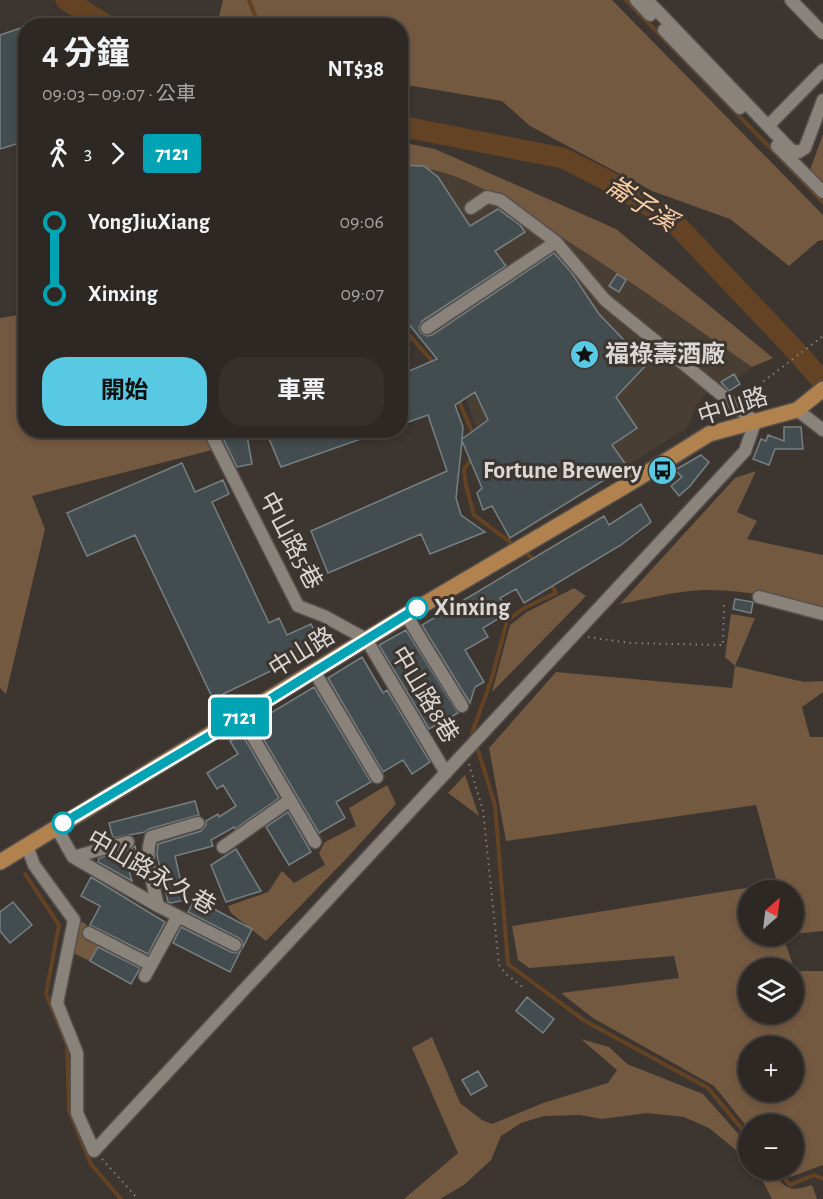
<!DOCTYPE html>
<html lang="zh-TW">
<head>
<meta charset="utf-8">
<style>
  :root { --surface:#2d2824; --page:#35302c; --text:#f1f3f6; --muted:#a7a6a6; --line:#484441; --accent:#57c9e2 }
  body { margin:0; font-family:"Alegreya Sans","Noto Sans TC",sans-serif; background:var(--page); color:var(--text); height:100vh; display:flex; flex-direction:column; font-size:22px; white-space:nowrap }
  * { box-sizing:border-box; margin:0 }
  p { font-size:20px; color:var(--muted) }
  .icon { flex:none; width:33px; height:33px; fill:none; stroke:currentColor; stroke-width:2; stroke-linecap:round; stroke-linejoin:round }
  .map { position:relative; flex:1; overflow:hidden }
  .drawer { position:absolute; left:18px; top:18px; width:390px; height:420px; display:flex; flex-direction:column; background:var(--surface); border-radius:24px; box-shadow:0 3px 9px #0003,0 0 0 2px var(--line) }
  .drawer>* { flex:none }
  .badge { padding:0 12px; border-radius:4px; font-size:21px; line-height:39px }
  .needle { width:39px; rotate:28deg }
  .tools { position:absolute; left:738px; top:880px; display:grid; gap:12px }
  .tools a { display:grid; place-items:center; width:66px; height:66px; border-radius:50%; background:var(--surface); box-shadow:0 3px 9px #0003,0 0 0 2px var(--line); font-size:30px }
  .map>.badge { position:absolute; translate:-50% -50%; box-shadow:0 0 0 3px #fff }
  .legs { display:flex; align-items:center; gap:9px; height:66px; padding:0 24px; font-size:20px }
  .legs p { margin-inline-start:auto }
  .head { display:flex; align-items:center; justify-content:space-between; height:102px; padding:0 24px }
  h1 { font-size:33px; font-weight:700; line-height:45px }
  .action { display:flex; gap:12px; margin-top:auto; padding:12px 24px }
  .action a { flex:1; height:69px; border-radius:24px; background:var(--accent); color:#111; font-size:24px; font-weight:700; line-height:69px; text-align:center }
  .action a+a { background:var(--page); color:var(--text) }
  ul { padding:0 24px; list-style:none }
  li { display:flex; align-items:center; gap:21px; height:72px; font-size:22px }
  li i { display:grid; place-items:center; width:9px; height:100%; margin:0 8px; background:currentColor }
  li i::after { content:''; width:15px; height:15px; margin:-8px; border:4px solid; border-radius:50%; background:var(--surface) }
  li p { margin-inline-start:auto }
  li:first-child i { background:linear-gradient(#0000 50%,currentColor 0) }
  li:last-child i { background:linear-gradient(currentColor 50%,#0000 0) }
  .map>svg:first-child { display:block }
  .built { fill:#493e34 }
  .green { fill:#745941; fill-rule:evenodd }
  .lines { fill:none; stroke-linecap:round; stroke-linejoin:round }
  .stream { stroke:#634323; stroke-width:4 }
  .river { stroke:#634323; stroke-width:21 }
  .building { fill:#434d4f; stroke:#768083; stroke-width:1.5; fill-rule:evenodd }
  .minor-casing { stroke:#57514d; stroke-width:15 }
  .major-casing { stroke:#57514d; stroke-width:18 }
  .path { stroke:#857f7b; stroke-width:2; stroke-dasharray:1.5 4.5; stroke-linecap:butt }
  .minor { stroke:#8a837c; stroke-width:12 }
  .major { stroke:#b2824e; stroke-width:15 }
  .line-1-casing { stroke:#fff; stroke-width:14 }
  .line-1 { stroke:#00a3b4; stroke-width:9 }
  .stop-1-dot { fill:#fff; stroke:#00a3b4; stroke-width:3 }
  .labels { text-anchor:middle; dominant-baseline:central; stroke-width:6; stroke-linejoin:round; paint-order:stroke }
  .poi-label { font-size:24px; font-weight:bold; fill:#dbd7d4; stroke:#3c3530; text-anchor:start }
  .street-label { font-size:24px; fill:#dbd7d4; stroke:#3c3530 }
  .stop-label { font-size:24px; font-weight:bold; fill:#dbd7d4; stroke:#3c3530; text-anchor:start }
  .water-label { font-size:26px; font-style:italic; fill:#fbcda3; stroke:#3c3530 }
</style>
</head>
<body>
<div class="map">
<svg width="823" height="1199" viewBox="0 0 823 1199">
  <rect width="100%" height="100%" fill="#3c3530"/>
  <path class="built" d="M400,165L424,166L486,189L590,255L752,367L737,379L707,393L696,406L687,428L510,538L492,506L483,510L477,493L482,488L472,464L485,455L466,398L401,313Z"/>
  <path class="green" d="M223,0H612L823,215V240L818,241L789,266L730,219L652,191L530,126L502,101L401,84L400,26L217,25Z
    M823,134V183L810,170Z
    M400,142L435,149L616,229L773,358L752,367C690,324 629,280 566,240C514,206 464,169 401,165Z
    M25,314L26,430L202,431L212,450L32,496L45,529L6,694L0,688V318Z
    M756,471L737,512L757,521L747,539L823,555V610C784,599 744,589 703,590C675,591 647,599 620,604L735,478Z
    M574,588L586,596L492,692L510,625L527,612Z
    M731,614L755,618L735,666L804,682L823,681V692L802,707L810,737H823V931L794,934V891H748V936H783L795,971H823V1165L790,1177L784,1170H794V1125H748V1128L714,1086L593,1018L561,993L679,978L674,956L529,968L518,960L512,926L777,883L756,805L506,841L489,748L556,672L732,688L735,666L725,657ZM748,969H794V1014H748ZM748,1047H794V1092H748Z
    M465,775L479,816L448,793Z
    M387,785L396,804L346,859L266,941L231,913L228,906L268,892L282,871L294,883L325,865L319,853L325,842L356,826L349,808Z
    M78,920L86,924L85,940L98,945L90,961L73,953Z
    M432,1037L460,1103L482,1120L492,1124L543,1103L608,1083L617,1070L581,1039L609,1047L627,1064L703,1094L748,1145V1160L709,1128L684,1117L647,1113L602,1119L580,1115L544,1116L521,1123L501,1136L491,1160L464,1185L440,1199H404L458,1153L412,1048Z
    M757,1170H770C786,1188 788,1193 812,1185L817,1199H772Z"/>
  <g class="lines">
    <path class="stream" d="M249,0L259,26
      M626,0L823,202
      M400,325L434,363
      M795,350L823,368
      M458,399L474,436
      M473,457L464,469L466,486L474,515L514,545
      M523,551L536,561
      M474,737L472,733L491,681L507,621L524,608L556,593L550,582
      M476,744L495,805L508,964L585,1021L708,1088L748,1136
      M25,874L59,925L46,994L67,1045L69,1111L91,1164L121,1199
      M777,1170L790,1185L814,1175L823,1179"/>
    <path class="river" d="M66,0L108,26
      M400,126L563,158L612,183L672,220L795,350L823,382"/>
  </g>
  <path class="building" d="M21,28L26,43V141L0,149V35Z
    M400,165L424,166L438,177L470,226L498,209L520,225L525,232L495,251L506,266L422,321L419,328L421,333L427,336L432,335L554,253L571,272L599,314L647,364L616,397L637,428L612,445L627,466L510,538L492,506L483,510L477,493L482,488L462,441L456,498L461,515L485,532L430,554L421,534L328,573L311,531L447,471L428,415L400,425V375L437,359L400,313ZM475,392L488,420L462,439L463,427L455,405Z
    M617,274L626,280L619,292L609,286Z
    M734,374L740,384L729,391L721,382Z
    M784,427H801L803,449H775L769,465L753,459L761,439L766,441L768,435L784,441Z
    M219,430H246L252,464L237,467Z
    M275,430H381V432L281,467L267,434Z
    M701,455L709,462L690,486L679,496L671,486L682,477L675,470Z
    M182,463L195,492L223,480L229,494L212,502L269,623L279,618L287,635L311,624L322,646L213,699L135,535L87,556L67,513Z
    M641,504L651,522L621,545L524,603L516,589L500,598L509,612L483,628L488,637L465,650L484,682L475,687L470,703L422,625L604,516L609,525Z
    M735,599L753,602L751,613L733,609Z
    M406,630L458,713L429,729L379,645Z
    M362,657L383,693L387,690L430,762L412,774L403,760L383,772L328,678Z
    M314,687L371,782L336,802L345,818L319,833L254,723Z
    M242,734L279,798L235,829L234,827L211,840L213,846L175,856L185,900L171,903L168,902L157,855L158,844L201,831L206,825V821L218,814L219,817L236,806L223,785L217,789L207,773L238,754L230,741Z
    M195,801L199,815L149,829L145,832L113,838L109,823Z
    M288,812L311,852L289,865L266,827Z
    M135,846L139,860L127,864L132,881L98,862L99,858L130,850Z
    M236,849L261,891L226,902L211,865Z
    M91,877L165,922L148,954L90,925L100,906L81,896Z
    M195,899L252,929L243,947L242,941L239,938L188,912Z
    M13,902L32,925L10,943L0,931V912Z
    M181,927L231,952L236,953L241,950L230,972L173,943Z
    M98,947L140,968L131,984L90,961Z
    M527,997L554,1019L543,1033L516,1011Z
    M478,1071L487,1086L471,1095L462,1080Z"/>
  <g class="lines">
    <defs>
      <path id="minor" d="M636,0L650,15
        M647,0L791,150L799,152L805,148L823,100
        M791,0L823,33
        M664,30L740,108
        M768,126L823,70
        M777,146L823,192
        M471,208L487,197L500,200L556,242
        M797,410L823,430
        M209,430L298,606L324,616L366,639L446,773
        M759,597L823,614
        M406,615L462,706
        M314,671L377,777
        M241,717L315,842
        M56,827L73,857L158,906L235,945
        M27,846L34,865L74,920L57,1003L77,1053V1113L94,1151L745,451L755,422L605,300L556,242L427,328
        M223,847L290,800
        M73,857L128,842
        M158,906C153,883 144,860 151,837L198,823
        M89,933L151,965
        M145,976L178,916"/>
      <path id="major" d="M0,862L406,615L632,482L709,434L797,410L823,389"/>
    </defs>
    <use href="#minor" class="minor-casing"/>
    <use href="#major" class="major-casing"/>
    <path class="path" d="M747,399L764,381L823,336
      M588,637L630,643L723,645L724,601
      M469,764L483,810L499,965L506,974L524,988
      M102,1159L138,1199"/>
    <use href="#minor" class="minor"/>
    <use href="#major" class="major"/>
  </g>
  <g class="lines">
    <defs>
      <path id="line-1" d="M63,823L241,717L417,608"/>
    </defs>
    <use href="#line-1" class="line-1-casing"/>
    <use href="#line-1" class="line-1"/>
  </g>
  <defs>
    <symbol id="sight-disc" viewBox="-11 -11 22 22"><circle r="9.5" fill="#57c9e2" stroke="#3c3530"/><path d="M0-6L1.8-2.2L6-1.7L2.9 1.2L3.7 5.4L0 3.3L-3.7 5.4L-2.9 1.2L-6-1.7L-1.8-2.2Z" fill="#111"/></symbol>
    <symbol id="bus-disc" viewBox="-11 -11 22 22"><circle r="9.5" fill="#57c9e2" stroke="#3c3530"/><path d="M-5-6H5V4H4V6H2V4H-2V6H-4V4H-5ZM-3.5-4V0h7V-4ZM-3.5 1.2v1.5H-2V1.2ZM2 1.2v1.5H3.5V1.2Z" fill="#111"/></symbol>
  </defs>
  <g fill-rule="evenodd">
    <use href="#sight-disc" x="568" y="338" width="33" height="33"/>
    <use href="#bus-disc" x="646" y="454" width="33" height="33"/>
  </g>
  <g class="stop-1-dot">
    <circle cx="417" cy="608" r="10"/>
    <circle cx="63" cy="823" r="10"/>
  </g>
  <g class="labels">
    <g class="poi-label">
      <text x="605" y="355">福祿壽酒廠</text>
      <text x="642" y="471" text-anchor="end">Fortune Brewery</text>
    </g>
    <g class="street-label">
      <text transform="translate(733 407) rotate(-18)">中山路</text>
      <text transform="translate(290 541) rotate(62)">中山路5巷</text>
      <text transform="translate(302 653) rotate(-32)">中山路</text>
      <text transform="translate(424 695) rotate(59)">中山路8巷</text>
      <text transform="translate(151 873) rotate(30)">中山路永久巷</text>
    </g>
    <g class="stop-label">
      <text x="434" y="608">Xinxing</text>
    </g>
    <g class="water-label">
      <text transform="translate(641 204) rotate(33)">崙子溪</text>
    </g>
  </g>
</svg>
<div class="tools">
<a><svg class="needle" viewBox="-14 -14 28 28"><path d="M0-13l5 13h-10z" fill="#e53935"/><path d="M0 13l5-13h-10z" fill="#a7a6a6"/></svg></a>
<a><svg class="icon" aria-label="layers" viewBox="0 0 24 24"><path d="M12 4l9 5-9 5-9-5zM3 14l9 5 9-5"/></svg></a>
<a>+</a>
<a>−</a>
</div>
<b class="badge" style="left:240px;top:717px;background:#00a3b4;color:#fff">7121</b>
<section class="drawer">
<div class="head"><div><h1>4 分鐘</h1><p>09:03 – 09:07 · 公車</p></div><b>NT$38</b></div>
<div class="legs"><svg class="icon" aria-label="walk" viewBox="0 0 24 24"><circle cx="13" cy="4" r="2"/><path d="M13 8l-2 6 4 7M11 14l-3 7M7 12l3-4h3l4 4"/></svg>3<svg class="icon" aria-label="forward" viewBox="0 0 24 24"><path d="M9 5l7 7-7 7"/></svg><b class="badge" style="background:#00a3b4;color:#fff">7121</b></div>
<ul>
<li><i style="color:#00a3b4"></i><b>YongJiuXiang</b><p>09:06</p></li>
<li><i style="color:#00a3b4"></i><b>Xinxing</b><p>09:07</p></li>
</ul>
<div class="action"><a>開始</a><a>車票</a></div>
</section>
</div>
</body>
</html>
